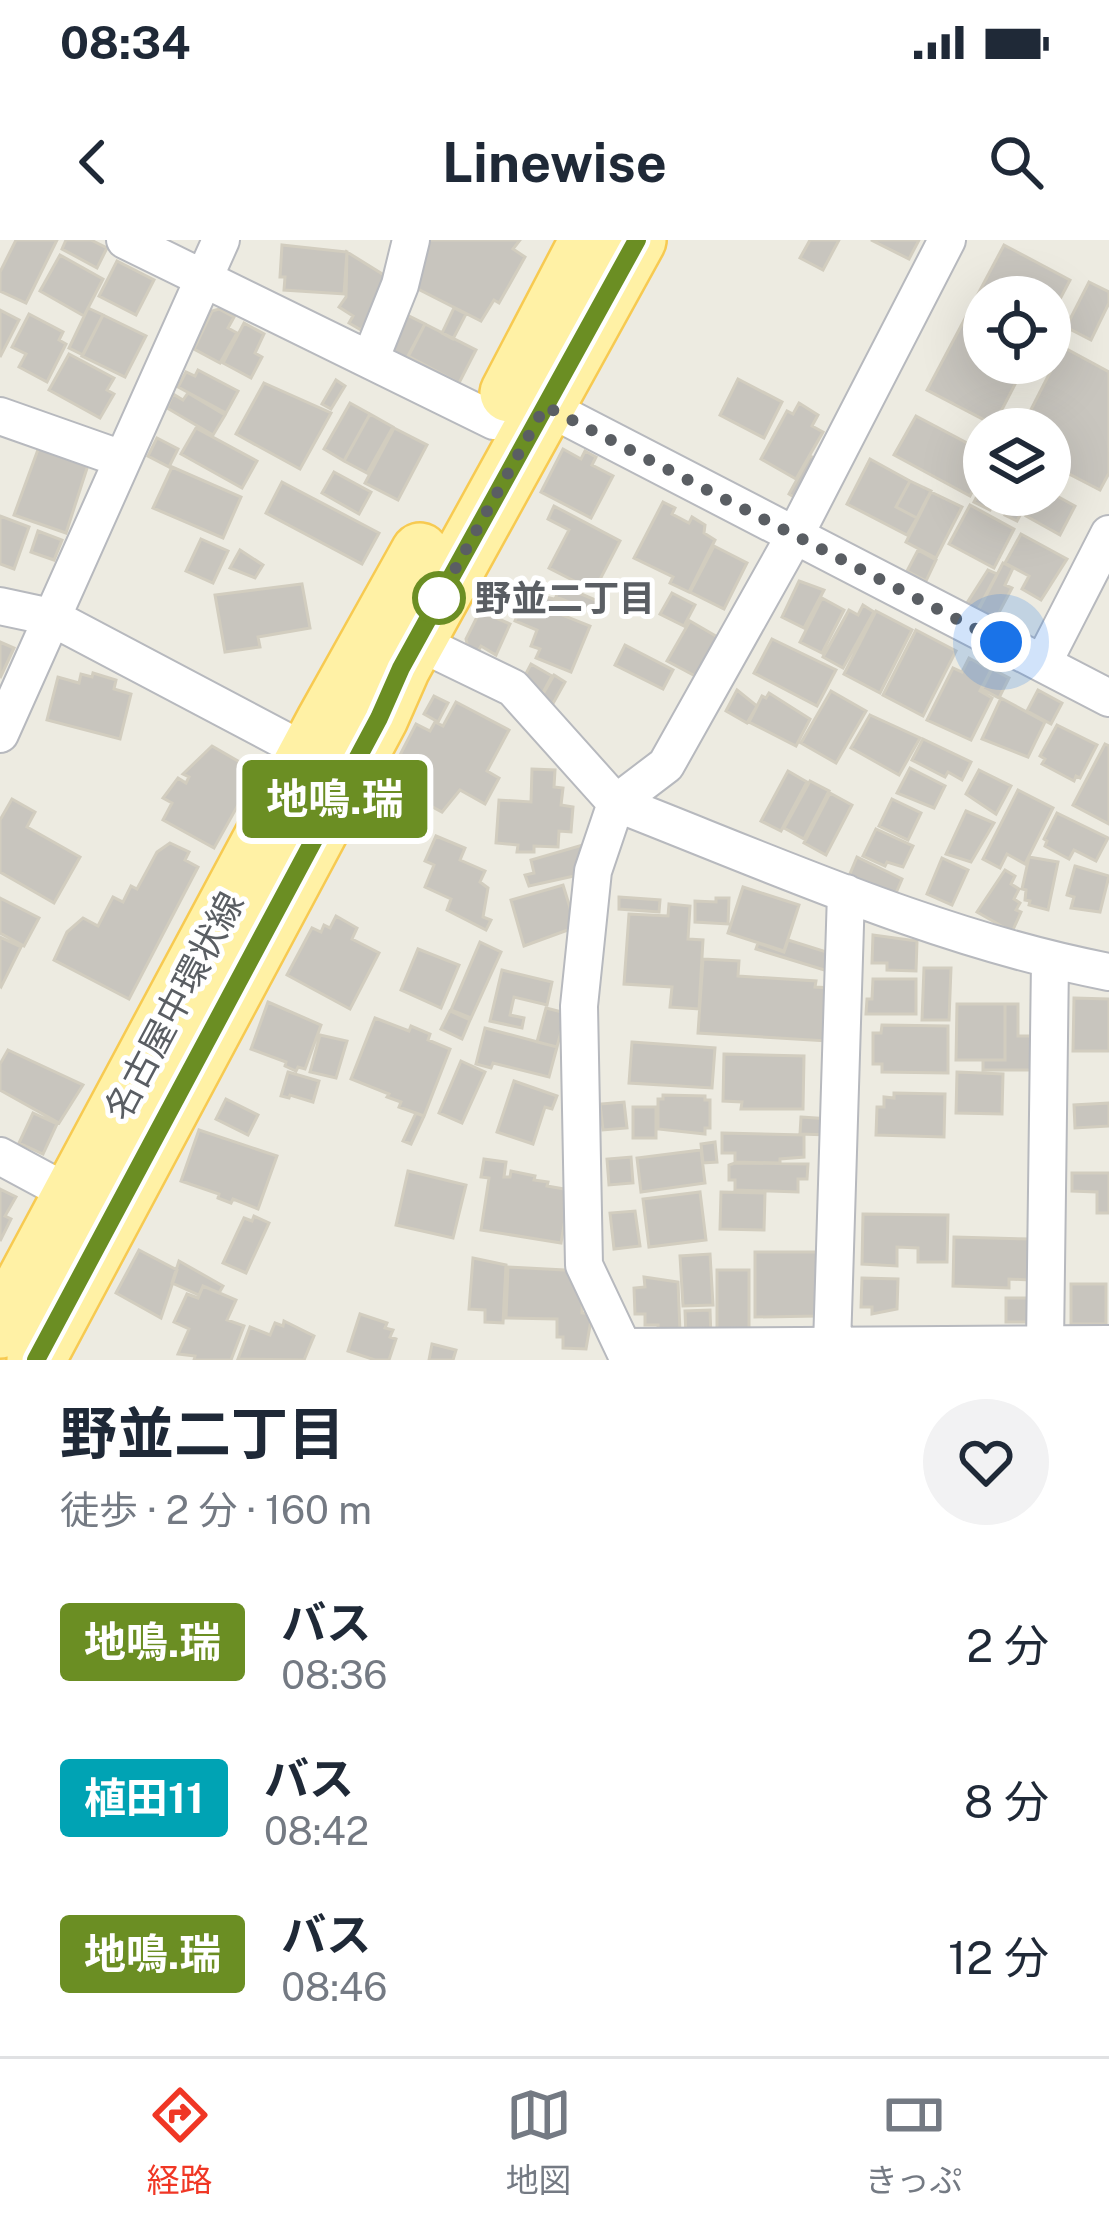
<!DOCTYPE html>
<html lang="ja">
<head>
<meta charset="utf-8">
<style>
  :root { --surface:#fff; --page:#f2f2f3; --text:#1f2937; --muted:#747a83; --line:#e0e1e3; --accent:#f03725 }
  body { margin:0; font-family:"Public Sans","Noto Sans JP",sans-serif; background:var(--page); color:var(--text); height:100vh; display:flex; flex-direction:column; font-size:45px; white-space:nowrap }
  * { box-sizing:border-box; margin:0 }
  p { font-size:39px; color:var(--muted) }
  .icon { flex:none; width:66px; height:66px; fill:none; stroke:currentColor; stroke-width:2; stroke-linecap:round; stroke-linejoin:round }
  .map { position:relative; height:1120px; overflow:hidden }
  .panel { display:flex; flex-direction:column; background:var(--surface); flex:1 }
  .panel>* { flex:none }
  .badge { padding:0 24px; border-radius:9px; font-size:42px; line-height:78px }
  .buttons { position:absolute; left:963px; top:36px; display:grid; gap:24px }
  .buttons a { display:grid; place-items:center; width:108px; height:108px; border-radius:50%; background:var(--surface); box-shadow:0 12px 48px #0002; font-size:60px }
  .you { position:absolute; width:60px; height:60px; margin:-30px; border:9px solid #fff; border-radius:50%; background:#1a73e8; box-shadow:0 0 0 18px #1a73e833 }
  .map>.badge { position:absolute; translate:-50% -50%; box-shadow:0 0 0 6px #fff }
  .round { display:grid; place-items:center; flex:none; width:126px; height:126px; border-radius:63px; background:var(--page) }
  .head { display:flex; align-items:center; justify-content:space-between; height:204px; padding:0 60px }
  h1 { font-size:57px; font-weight:700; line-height:90px }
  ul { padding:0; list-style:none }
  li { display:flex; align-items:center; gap:36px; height:156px; padding:0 60px }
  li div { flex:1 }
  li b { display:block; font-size:45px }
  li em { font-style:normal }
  li .badge { min-width:132px; font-weight:700; text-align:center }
  .status { display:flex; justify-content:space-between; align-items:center; height:84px; padding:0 60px; background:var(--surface); direction:ltr }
  .status svg { height:33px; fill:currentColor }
  header { display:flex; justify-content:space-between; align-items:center; height:156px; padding:0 60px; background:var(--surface); font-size:54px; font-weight:700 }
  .menu { display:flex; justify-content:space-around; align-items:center; height:168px; border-top:3px solid var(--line); background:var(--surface); font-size:33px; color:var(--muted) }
  .menu a { display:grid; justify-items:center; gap:6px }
  .menu .selected { color:var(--accent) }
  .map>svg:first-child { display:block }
  .building { fill:#c8c5be; stroke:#d2cdbf; stroke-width:3 }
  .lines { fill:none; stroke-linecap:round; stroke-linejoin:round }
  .street-casing { stroke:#b7b9be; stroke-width:40 }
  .primary-casing { stroke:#f7ca51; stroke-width:62 }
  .street { stroke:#fff; stroke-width:36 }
  .primary { stroke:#fff1a5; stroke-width:57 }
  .line-casing { stroke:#fff; stroke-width:27 }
  .line { stroke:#6b8e23; stroke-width:18 }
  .walk { stroke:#5a5e63; stroke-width:12; stroke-dasharray:0 21.6 }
  .stop-dot { fill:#fff; stroke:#6b8e23; stroke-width:6 }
  .labels { text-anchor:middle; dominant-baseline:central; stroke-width:10; stroke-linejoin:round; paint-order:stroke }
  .stop-label { font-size:36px; font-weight:bold; fill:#5a5e63; stroke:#fff; text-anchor:start }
  .street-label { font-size:36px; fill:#5a5e63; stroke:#fff }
</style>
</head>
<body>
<div class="status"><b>08:34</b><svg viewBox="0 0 49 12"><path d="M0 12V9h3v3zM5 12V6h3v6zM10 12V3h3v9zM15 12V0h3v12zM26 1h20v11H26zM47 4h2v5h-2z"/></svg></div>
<header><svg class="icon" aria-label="back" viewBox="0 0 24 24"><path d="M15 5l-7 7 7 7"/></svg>Linewise<svg class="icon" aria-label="search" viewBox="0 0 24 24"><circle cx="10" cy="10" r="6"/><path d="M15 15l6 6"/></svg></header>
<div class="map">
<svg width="1109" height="1120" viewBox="0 0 1109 1120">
  <rect width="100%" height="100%" fill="#edebe1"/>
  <path class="building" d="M16,0H57L26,63L0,51V32Z
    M66,0H91L107,8L97,28L62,9Z
    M420,0H520L513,9L525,17L499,63L494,60L481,81L410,45Z
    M810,0H839L823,30L800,18Z
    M871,0H919L909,19Z
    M282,5L347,12L344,54L284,50L285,37H280Z
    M1004,5L1070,40L1050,78V57H984V123H1026L994,185L927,150Z
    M347,12L392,40L361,90L349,83L353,76L339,67L346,57Z
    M60,15L103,39L84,76L40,51Z
    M117,21L154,40L136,75L99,56Z
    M1089,42L1109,52V63L1091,100L1066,87Z
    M88,68L103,75L83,115L69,108Z
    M454,68L466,74L453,99L442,93Z
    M219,69L234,77L228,88L237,93L220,123L194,109L212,71Z
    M0,70L19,80L0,117Z
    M399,71L425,84L405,123L382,101Z
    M29,74L63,92L59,100L66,104L47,142L19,127L26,114L12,107Z
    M103,75L146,96L125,137L82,116Z
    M244,83L264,94L255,113L262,117L251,138L223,123Z
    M425,84L476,110L459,143L408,116Z
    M1063,107L1109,132V233L1100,250L1050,224V189H1021Z
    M69,114L114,138L107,150L114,154L100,178L49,150Z
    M198,130L238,151L226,173L178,147L186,132L195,136Z
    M738,139L782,162L764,198L720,175Z
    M336,140L345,146L331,169L322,164Z
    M264,143L331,173L300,229L236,194Z
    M188,153L225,175L213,195L167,168L173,154L183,160Z
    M350,163L370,174L344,221L324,209Z
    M799,163L818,175L812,186L823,192L796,239L761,219L787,171L793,174Z
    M370,174L393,187L367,233L344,221Z
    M916,176L984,212V229L970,256L894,215Z
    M196,188L257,221L242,248L181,214Z
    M394,188L427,205L398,260L365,243Z
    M157,198L178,209L169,227L148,216Z
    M40,204L90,219L66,293L14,275Z
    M563,209L581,219L585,211L596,217L592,225L613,236L591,278L541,252Z
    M810,216L818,220L797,259L789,254Z
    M870,219L910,241L896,267L917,278L907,295L847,264Z
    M172,227L241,257L223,298L153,268Z
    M334,232L371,252L359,274L322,253Z
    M910,241L931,251L917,278L896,267Z
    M282,242L379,293L362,324L266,273Z
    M1050,242L1059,247L1055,255L1075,266L1060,295L1026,276L1038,255H1050Z
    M984,243V255H1031L1017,281L1005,275L1011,264L997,257L990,270L974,262Z
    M931,252L962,267L936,318L906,302Z
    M663,262L675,268L672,274L689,283L692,277L705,285L704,293L715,300L689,352L670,343L673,337L634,318Z
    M970,265L1014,289L994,328L949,304Z
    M554,266L620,301L594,351L549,328L569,290L548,279Z
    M0,276L29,287L14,329L0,324Z
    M38,291L62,300L54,320L31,312Z
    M1021,294L1067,319L1041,360L1022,349L1029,336L1005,323Z
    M201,299L228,311L213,343L186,331Z
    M714,306L747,323L724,369L690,352Z
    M240,310L263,325L255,338L230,328Z
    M918,310L936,320L926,341L907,331Z
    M1003,323L1013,328L1005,345L1012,348L995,380L978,371Z
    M988,330L997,334L976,373L965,366Z
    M799,341L824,350L804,388L782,377Z
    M302,344L310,388L258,397L260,407L225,412L215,355Z
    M560,345L598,361L594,372L556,357Z
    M526,352L562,361L557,373L590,386L571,432L536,418L540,409L531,406L537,390L515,381Z
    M672,353L695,365L684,386L660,374Z
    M822,358L844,370L822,413L800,402Z
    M863,365L874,372L843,428L823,417L849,370L858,375Z
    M480,371L510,384L496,415L481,406L476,415L468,408L466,399Z
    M876,371L912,390L880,453L844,434Z
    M690,381L721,399L699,438L667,421Z
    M916,390L956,411L923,476L883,455Z
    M772,399L836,430L817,466L754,433Z
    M0,402L14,408L0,438Z
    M625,405L673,430L663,449L615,425Z
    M969,418L991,430L980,451L992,458L971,500L927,480L953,428L962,432Z
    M531,424L552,436L540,458L521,443Z
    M992,429L1009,438L999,458L982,449Z
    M93,433L116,440L114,449L131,454L120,499L47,480L58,437L79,443L81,434L92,437Z
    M554,435L565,442L551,467L539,461Z
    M737,450L757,466L747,483L726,471Z
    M1038,450L1062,463L1051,484L1027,471Z
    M831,451L866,471L836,523L801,503Z
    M769,453L810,479L796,506L749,482L762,456L766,458Z
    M434,456L448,463L438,482L424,474Z
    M1001,458L1045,482L1028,517L982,499Z
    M456,462L509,490L487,531L499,538L485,564L460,550L442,572L386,542L416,484L430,491L435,482L443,486Z
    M870,475L920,498L899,535L851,508Z
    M1057,485L1097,505L1080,538L1076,536L1074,541L1042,524L1045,519L1040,516Z
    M923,499L971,522L962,540L948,532L945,537L912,520Z
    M1105,504L1109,506V584L1073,565Z
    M212,506L250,528L242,558L214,608L163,580L172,563L163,558L178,538L186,543L189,537L183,534Z
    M910,528L945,546L934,568L897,553Z
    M532,529L555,530L554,547L563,548L561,565L573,567L571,592L559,591L558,607L534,606V612H517L518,605L496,603L499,560L531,562Z
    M979,530L1011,546L996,574L966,554Z
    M788,531L807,542L781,591L761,581Z
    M810,541L829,551L804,599L784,588Z
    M1018,550L1053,568L1025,624L1007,614L1000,628L983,619Z
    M830,553L852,565L826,615L804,603Z
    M12,559L35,572L27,587L80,617L54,663L0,632V580Z
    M892,559L921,573L908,600L879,586Z
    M966,571L994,583L971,622L946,614Z
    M1057,573L1108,598L1096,621L1074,610L1069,619L1045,606L1047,601L1044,599Z
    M876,589L913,606L903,627L887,622L885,626L863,616Z
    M436,596L465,608L460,620L485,631L480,642L488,648L483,677L491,680L486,690L447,670L451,659L425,647L434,625L425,621Z
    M170,603L189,612L185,620L198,627L129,759L54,720L67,692L83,678L98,686L113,657L123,662L131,646L137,649L157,612Z
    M586,604L583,634L529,646L525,635L534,633L531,620Z
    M857,617L902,639L896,653L847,641Z
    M1029,617L1058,622L1048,670L1029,665L1030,661L1025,660L1026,650L1022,649Z
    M942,618L968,630L952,665L927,654Z
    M1075,626L1109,636L1100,672L1071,668L1074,657L1067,655Z
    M1005,630L1015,636L1011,644L1019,649L1014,659L1020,663L1016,670L1021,672L1012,692L977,672Z
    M563,645L576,687L524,706L511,660Z
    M743,647L799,665L784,711L728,693Z
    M619,657L660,660L659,672L619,669Z
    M0,658L39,678L24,706L0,693Z
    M716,658H729L728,684L695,682V661L716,662Z
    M669,664L690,666L688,699L703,700L699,769L670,767L672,747L624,744L629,674L668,676Z
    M336,676L357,688L352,699L379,713L350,769L287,735L312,688L321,692L324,685L330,688Z
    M873,695L917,701L916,731L887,730V723H872Z
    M0,697L21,707L1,747L0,746Z
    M788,700L833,714L831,732L756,709L758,703L784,712Z
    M480,702L501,712L471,778L451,770Z
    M418,709L459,725L441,768L401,750Z
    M703,719L739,721L738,736L816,741L815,747L831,748L827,801L698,793Z
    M924,728H951L949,780H922Z
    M502,730L552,742L547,765L514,757L510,775L524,778L522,788L490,781Z
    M873,739H916V774H866L867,759H872Z
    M1074,758L1109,759V811H1073Z
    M268,762L321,785L305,829L298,827L296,831L285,826L286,822L251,809Z
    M957,764H1005V820H956Z
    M1005,764H1018V796H1042V830H983V820H1005Z
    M546,768L566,773L557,807L537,802Z
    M450,771L470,780L462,799L441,789Z
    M375,778L409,791L411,786L430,794L428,800L450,809L424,876L399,867L401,862L387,857L389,854L351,839Z
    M882,785L948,786V833L882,832V824H873V793H881Z
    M485,788L557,807L549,837L493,823L491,828L476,824Z
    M320,795L347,801L336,838L310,832Z
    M632,802L715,808L712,848L629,843Z
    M8,810L83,845L59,883L0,850V824Z
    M724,814L804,816L803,869H741L742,862L723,861Z
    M461,821L485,832L462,883L439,873Z
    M288,832L319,841L313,862L290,855L289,858L281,856Z
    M957,832L1003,834L1002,874L956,873Z
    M514,841L557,856L552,869L545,867L533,904L497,892Z
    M894,853L945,854L944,897L876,895L877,867H884V857L894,858Z
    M663,855L705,856V860H710V888H705V894L658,889V859H663Z
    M226,859L258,875L248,895L216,879Z
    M624,862L627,888L603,890L600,864Z
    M1109,863V886L1075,888L1074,865Z
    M633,867H656V898H633Z
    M33,873L57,884L43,914L19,903Z
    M416,873L424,876L411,904L403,901Z
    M801,877L830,879L829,895L800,894Z
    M199,890L277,916L258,969L233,959L231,963L218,958L219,954L181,941Z
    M722,893L804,895V917L780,919V923L735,922V913H722Z
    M715,902L717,922L703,923L701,904Z
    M701,910L705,943L641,952L637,918Z
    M631,917L633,943L609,945L607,919Z
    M484,919L506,922L504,937H510L511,931L535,936L534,940L548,942L547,946L570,950L561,1003L481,990L489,938L481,937Z
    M735,923L808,924L807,939H798V952L735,950V940H729V925Z
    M408,931L466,945L453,998L396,985Z
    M1072,933H1109V973H1097V952L1072,951Z
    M0,949L16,957L5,976L11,979L0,1001Z
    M700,952L706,1000L649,1007L643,959Z
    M721,952L765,953L764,990L720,989Z
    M635,971L640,1006L614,1009L610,973Z
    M863,974L948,975L947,1022H918V1008L897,1007V1026L862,1024Z
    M254,976L269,983L246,1033L223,1023L244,978L252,981Z
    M954,997L1030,999L1029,1040L1009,1039V1048L953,1046Z
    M139,1010L177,1030L161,1078L116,1053Z
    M755,1012H817V1076L755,1077Z
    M710,1014L713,1065L683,1066L680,1016Z
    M473,1018L506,1025L503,1083L485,1082V1070L469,1069Z
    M179,1021L223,1046L219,1053L203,1046L199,1055L172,1043Z
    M508,1027L583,1031L582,1073L592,1074L586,1109L563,1108V1097H557V1079L506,1078Z
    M717,1030H749V1096H717Z
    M644,1037L678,1042L680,1092H658V1085H645V1074H635L634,1048L645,1047Z
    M862,1038L898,1039L897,1069L872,1074V1067H861Z
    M1071,1044H1106V1084H1071Z
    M203,1046L236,1060L227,1080L244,1086L231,1120H194L195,1116L178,1114L189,1089L174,1082L187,1054L198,1058Z
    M1006,1058H1031V1082H1006Z
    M710,1070L711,1098H686L685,1071Z
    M360,1074L387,1083L385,1088L393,1090L390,1097L396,1099L389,1120H375L348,1111Z
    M284,1081L314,1096L304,1120L238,1119L250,1087L270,1095L275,1083L283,1086Z
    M432,1104L456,1110L453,1120H429Z"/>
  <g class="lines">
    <defs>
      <path id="street" d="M125,0L494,181
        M370,120L400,45L411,0
        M545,166L1109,458
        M0,176L122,219
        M0,366L51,377L308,513
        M416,401L513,448L616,563L666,525L795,295L947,0
        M1043,423L1109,294
        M0,494L221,0
        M0,916L74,956
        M1045,1104L1050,721
        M832,1106L846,653
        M624,1107L1109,1104
        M629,1120L584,1025L579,766L593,631L616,563C775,625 941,700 1109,732"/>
      <path id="primary" d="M509,153L589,0
        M0,1089L325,482L420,312
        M36,1120L379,478L401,428L637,0"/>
    </defs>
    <use href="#street" class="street-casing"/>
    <use href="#primary" class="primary-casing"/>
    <use href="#street" class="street"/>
    <use href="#primary" class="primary"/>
  </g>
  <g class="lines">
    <defs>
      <path id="line" d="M36,1120L379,478L401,428L637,0"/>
    </defs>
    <use href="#line" class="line-casing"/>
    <use href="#line" class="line"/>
    <path class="walk" d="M439,358L437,362L545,166L1001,402"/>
  </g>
  <circle class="stop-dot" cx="439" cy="358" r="24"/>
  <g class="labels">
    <g class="stop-label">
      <text x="475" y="358">野並二丁目</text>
    </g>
    <g class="street-label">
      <text transform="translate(174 766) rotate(-62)">名古屋中環状線</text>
    </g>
  </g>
</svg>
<div class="buttons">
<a><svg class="icon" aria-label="locate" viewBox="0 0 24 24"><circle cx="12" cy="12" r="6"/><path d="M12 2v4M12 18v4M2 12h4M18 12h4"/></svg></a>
<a><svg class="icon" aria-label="layers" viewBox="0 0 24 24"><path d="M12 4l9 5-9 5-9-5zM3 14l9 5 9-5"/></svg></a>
</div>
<div class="you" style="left:1001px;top:402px"></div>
<b class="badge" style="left:335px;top:559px;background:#6b8e23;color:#fff">地鳴.瑞</b>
</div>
<section class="panel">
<div class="head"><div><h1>野並二丁目</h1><p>徒歩 · 2 分 · 160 m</p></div><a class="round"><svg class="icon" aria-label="heart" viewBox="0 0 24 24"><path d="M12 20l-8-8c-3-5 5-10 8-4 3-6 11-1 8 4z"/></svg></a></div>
<ul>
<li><span class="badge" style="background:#6b8e23;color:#fff">地鳴.瑞</span><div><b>バス</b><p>08:36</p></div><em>2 分</em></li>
<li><span class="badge" style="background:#00a3b4;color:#fff">植田11</span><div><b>バス</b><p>08:42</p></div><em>8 分</em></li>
<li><span class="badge" style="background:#6b8e23;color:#fff">地鳴.瑞</span><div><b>バス</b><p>08:46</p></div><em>12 分</em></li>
</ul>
</section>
<nav class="menu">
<a class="selected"><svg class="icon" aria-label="directions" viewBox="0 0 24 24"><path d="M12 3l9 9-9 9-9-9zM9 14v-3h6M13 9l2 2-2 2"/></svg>経路</a>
<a><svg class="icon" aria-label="map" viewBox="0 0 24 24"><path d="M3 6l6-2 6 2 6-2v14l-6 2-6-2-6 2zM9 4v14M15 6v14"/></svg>地図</a>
<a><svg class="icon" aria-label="tickets" viewBox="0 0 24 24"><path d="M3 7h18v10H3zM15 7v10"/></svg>きっぷ</a>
</nav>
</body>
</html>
